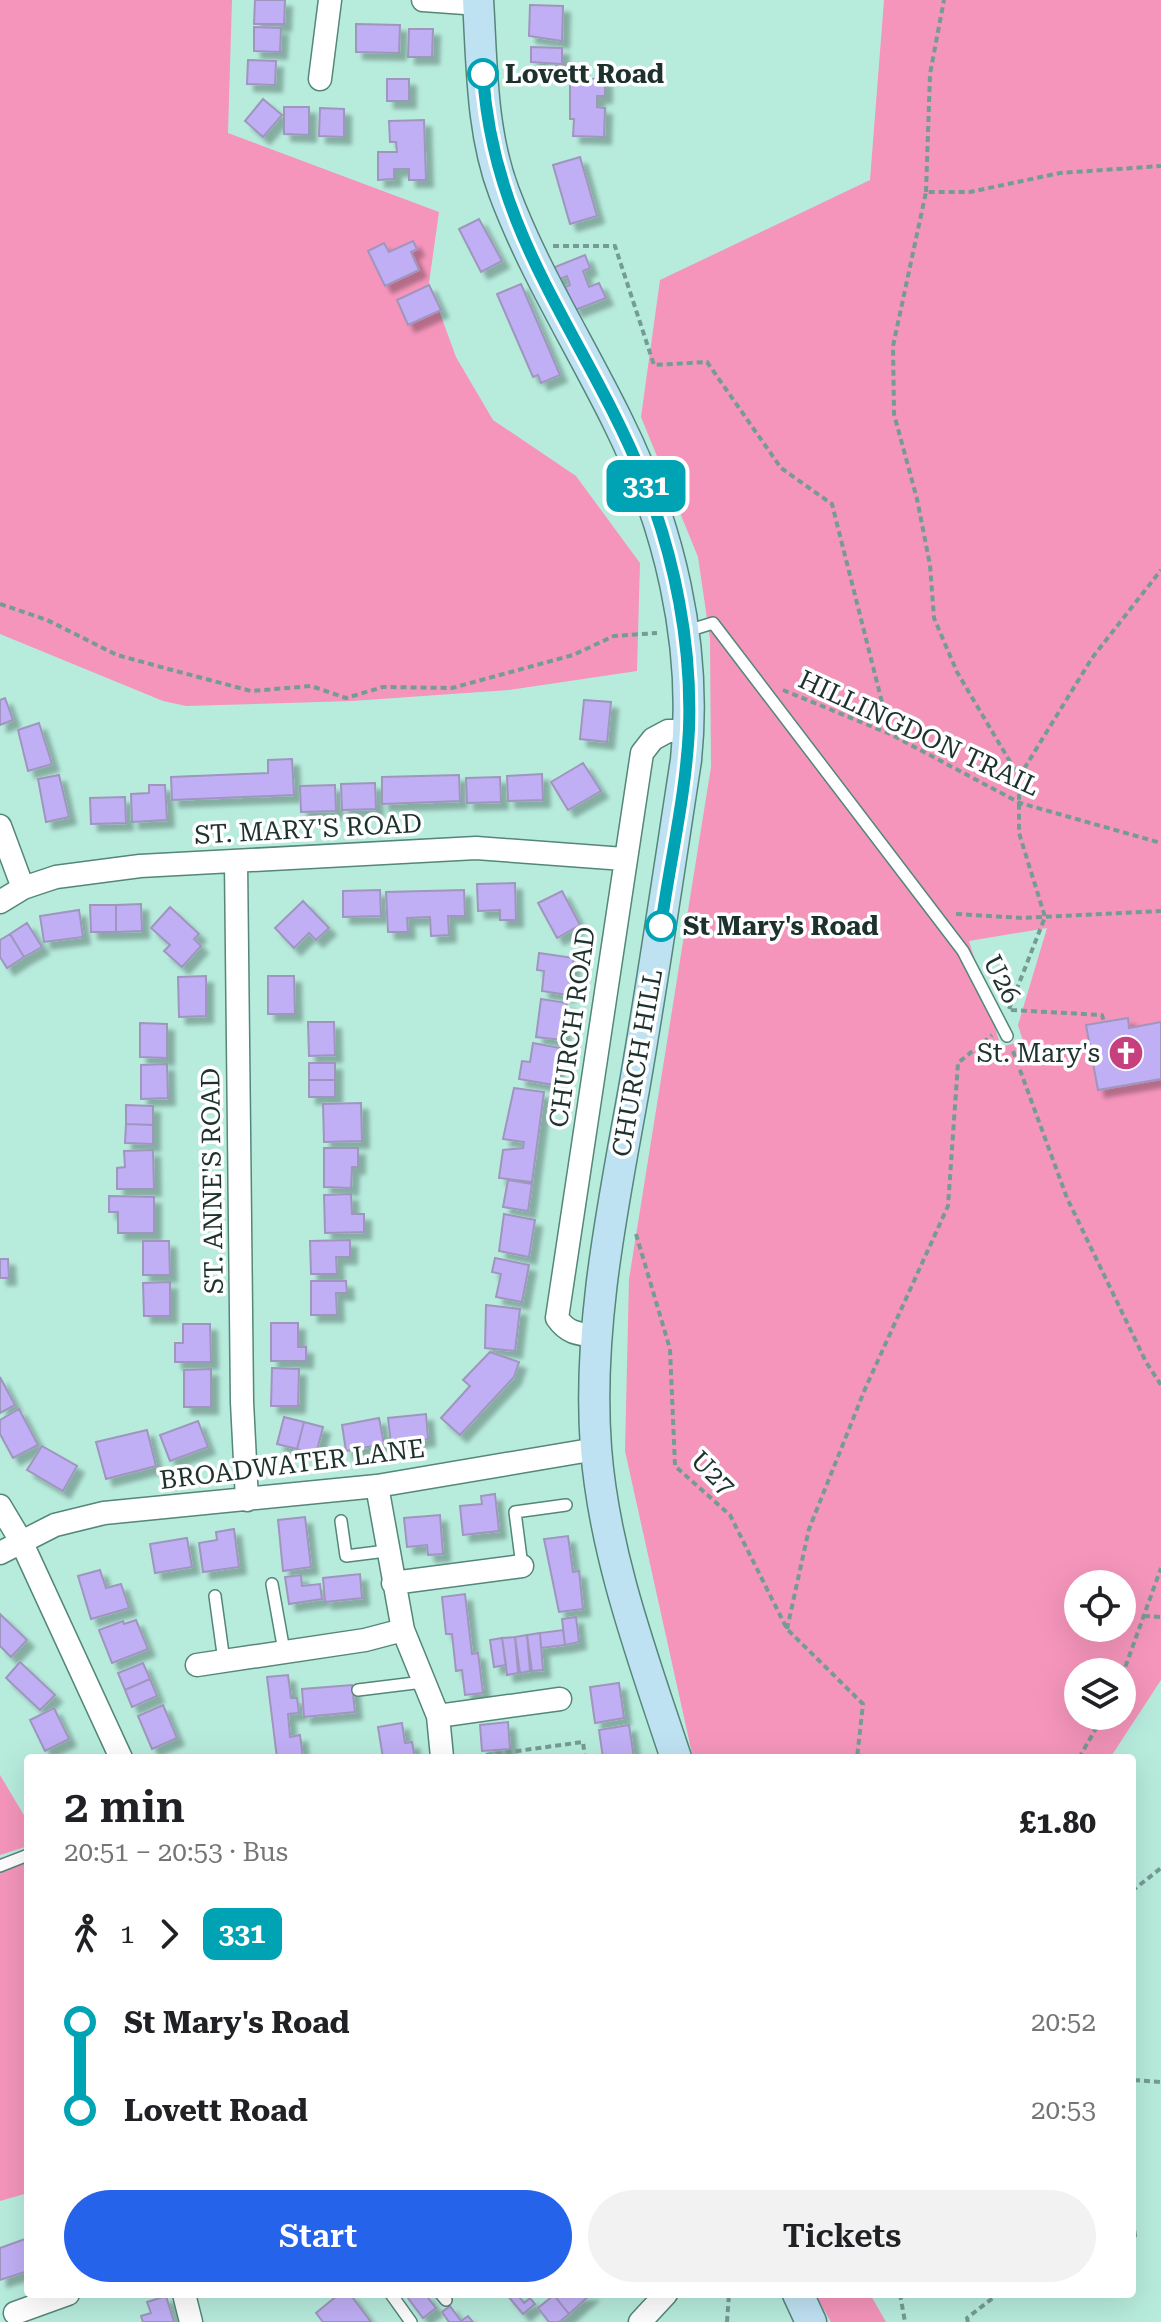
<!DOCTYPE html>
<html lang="en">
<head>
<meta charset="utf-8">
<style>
  :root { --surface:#fff; --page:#f2f2f2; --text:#202124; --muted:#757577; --accent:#2563eb }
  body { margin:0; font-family:"Roboto Serif",serif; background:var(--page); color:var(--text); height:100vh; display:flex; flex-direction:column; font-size:30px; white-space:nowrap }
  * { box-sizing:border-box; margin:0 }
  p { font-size:26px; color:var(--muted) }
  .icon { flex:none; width:44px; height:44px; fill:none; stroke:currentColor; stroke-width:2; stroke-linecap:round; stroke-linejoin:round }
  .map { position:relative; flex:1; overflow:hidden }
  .sheet { position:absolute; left:24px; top:1754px; width:1112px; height:544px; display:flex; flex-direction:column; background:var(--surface); border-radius:8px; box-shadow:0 8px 32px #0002 }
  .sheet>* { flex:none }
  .badge { padding:0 16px; border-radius:12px; font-size:28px; line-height:52px }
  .fabs { position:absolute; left:1064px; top:1570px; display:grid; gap:16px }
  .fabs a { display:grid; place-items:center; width:72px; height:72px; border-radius:50%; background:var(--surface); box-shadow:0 8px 32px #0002; font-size:40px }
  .map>.badge { position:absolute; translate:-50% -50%; box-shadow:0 0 0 4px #fff }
  .legs { display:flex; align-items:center; gap:12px; height:88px; padding:0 40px; font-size:26px }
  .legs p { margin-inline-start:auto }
  .summary { display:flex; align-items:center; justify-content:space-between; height:136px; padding:0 40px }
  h1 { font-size:44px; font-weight:600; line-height:60px }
  .button { display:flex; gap:16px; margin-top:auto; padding:16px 40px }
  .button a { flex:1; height:92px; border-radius:48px; background:var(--accent); color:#fff; font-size:32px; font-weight:600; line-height:92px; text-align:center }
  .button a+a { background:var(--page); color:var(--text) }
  ul { padding:0 40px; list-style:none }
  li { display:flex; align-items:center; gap:28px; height:88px; font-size:30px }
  li i { display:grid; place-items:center; width:12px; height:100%; margin:0 10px; background:currentColor }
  li i::after { content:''; width:20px; height:20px; margin:-10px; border:6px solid; border-radius:50%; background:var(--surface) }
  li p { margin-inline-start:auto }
  li:first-child i { background:linear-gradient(#0000 50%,currentColor 0) }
  li:last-child i { background:linear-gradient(currentColor 50%,#0000 0) }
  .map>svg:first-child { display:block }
  .green { fill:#f595bb; fill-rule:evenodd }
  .building { fill:#c0aff5; stroke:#9f96be; stroke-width:2; filter:url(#shadow) }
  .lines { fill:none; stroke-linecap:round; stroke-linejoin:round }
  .lane-casing { stroke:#548679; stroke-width:14 }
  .street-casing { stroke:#548679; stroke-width:25 }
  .secondary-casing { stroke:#548679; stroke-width:33 }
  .path { stroke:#759c92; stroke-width:4; stroke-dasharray:6 4; stroke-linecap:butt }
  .lane { stroke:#fff; stroke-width:11 }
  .street { stroke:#fff; stroke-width:22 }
  .secondary { stroke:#bfe2f3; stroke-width:30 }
  .line-1-casing { stroke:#fff; stroke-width:18 }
  .line-1 { stroke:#00a3b4; stroke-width:12 }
  .stop-1-dot { fill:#fff; stroke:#00a3b4; stroke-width:4 }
  .labels { text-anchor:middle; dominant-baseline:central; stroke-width:7; stroke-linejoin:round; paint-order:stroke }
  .stop-label { font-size:26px; font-weight:bold; fill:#1d322d; stroke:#fff; text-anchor:start }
  .street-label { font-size:26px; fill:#1d322d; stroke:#fff }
  .poi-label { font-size:26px; fill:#1d322d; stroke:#fff; text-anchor:end }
</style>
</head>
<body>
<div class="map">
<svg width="1161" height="2322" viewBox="0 0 1161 2322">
  <defs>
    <filter id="shadow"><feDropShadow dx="7" dy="7" stdDeviation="2" flood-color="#0004"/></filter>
  </defs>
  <rect width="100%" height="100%" fill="#b7ecdd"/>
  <path class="green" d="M0,0H232L228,133L439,212L429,283L456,357L493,420L576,476L640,563L637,671L509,690L352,701L186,706L163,701L0,634Z
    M884,0H1161V1680L1110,1758H693L625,1451L629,1279L711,767L710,639L698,557L641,417L660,280L870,180ZM1047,928L1018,1025L1023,1041L1001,1047L969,941ZM1078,1584H1122V1628H1078ZM1078,1672H1122V1716H1078Z
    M0,1775L28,1822V1846L0,1855Z
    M26,1850L28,2193L0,2201V1858Z
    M815,2294H870L886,2322H831Z"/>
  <path class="building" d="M255,0H285L284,24H254Z
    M530,5L563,6L562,41L529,36Z
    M356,24L400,25L399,53L356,52Z
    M254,27L281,28L280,52L254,51Z
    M409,29H433L432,57H408Z
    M531,47L562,48V64L531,62Z
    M248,60L276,61L275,85L247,84Z
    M387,79H409V101H387Z
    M570,79H605V96H597V107L605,108L604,137L573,136L574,119H570Z
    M263,99L282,115L263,137L245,121Z
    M284,107H309V135L284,134Z
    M320,108L344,109V137L319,136Z
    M424,120L426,180H409V169H394V179L378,180V152H397L396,142H390L389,121Z
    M580,157L597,216L570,224L553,165Z
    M479,219L502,261L481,272L459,229Z
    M413,241L417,249L411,252L419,270L385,286L368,251L384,243L389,252Z
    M585,255L590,268L583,271L589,287L599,283L606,298L575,310L565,287L570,285L567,276L555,281L550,269Z
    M521,284L560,375L541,383L538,375L533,377L497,294Z
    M429,285L441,310L408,325L397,300Z
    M5,698L13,720L0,725V700Z
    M584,700L611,702L607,742L580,739Z
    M39,723L52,764L28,771L18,730Z
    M292,759L294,795L172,800L171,777L268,773V760Z
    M583,763L601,791L568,810L551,782Z
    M542,774L543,800L508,801L507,776Z
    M59,775L69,817L46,822L38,779Z
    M459,775L460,801L382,804V777Z
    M500,777L501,802L467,803L466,778Z
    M375,783L376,809L342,810L341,784Z
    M149,785H165L167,820L132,822L131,794L149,793Z
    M335,785L336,811L301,812L300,786Z
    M125,797L126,823L91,824L90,798Z
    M515,883L516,920H500V910L478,911L477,884Z
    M380,890L381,916L343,917V891Z
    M464,890L465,916H448L449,935L431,936L430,917L407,918L408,932H388L386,892Z
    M562,891L580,925L557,938L538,903Z
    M303,901L329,928L316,940L309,933L294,948L275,928Z
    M141,904L142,931L116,932V905Z
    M90,905H116V932H91Z
    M170,907L199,934L194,939L201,946L182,967L164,951L170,945L151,928Z
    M79,910L83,937L44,942L40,916Z
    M27,923L42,947L24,957L10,934Z
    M10,934L24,957L7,968L0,957V940Z
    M539,953L574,958L568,995L542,991L544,971L537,970Z
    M206,976V1016L179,1017L178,977Z
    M268,976H294L295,1014H268Z
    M541,999L567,1003L562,1040L536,1037Z
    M1128,1018L1129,1028L1161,1022V1079L1098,1090L1086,1025Z
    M308,1022H334L335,1055L309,1056Z
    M140,1023L167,1024V1058L140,1057Z
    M533,1043L560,1048L554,1085L519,1079L522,1061L530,1062Z
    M309,1063H335V1080H309Z
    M167,1064L168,1098L141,1099V1065Z
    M309,1080H335V1097H309Z
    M514,1088L544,1092L532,1182L499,1178L503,1150L523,1148L524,1142L503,1139Z
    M361,1103L362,1141L324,1142L323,1104Z
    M126,1105L153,1106V1125L126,1124Z
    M126,1124L153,1125V1144L125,1143Z
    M324,1148H358V1167H352L351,1188L324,1187Z
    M153,1150L154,1189H117V1168L125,1167L124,1151Z
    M508,1180L532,1184L528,1211L503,1207Z
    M351,1194L352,1214H364V1232L325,1233L324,1195Z
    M109,1196L154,1197V1233H118V1212H109Z
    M504,1214L535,1220L529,1257L499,1251Z
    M350,1240V1257H336L337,1274H311L310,1241Z
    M143,1241H169L170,1275H143Z
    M495,1258L529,1265L522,1302L496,1297L501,1274L492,1272Z
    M0,1259H8L9,1278H0Z
    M311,1281H346L347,1293H336L337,1315H311Z
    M170,1282V1316H144L143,1283Z
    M486,1305L520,1309L515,1351L485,1348Z
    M271,1323H298V1347H306V1361H271Z
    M183,1324H210L211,1362H175V1343H183Z
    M490,1352L519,1362L514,1377L460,1435L441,1418L470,1386L463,1380Z
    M272,1368L299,1369L298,1406H271Z
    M211,1369V1407H184V1370Z
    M0,1377L15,1405L0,1413Z
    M19,1409L38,1445L13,1458L0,1434V1420Z
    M426,1414L428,1439L391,1444L388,1418Z
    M284,1417L304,1422L297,1449L277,1444Z
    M379,1418L384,1444L346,1451L342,1425Z
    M198,1421L208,1447L170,1461L160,1435Z
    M304,1422L323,1427L316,1454L297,1449Z
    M147,1430L156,1466L106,1479L96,1442Z
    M42,1446L77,1466L63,1491L27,1470Z
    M495,1494L499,1531L463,1535L460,1506L482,1504L481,1496Z
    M440,1515L443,1554L428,1555L427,1545L407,1547L404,1518Z
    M305,1517L311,1567L283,1571L278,1520Z
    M234,1529L239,1567L203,1572L199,1543L217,1540L216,1532Z
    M568,1536L573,1572L579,1571L583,1609L559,1612L544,1539Z
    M187,1538L192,1567L155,1573L150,1544Z
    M100,1570L106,1588L121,1584L129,1608L91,1619L78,1576Z
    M360,1574L362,1598L325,1602L323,1578Z
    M301,1575L302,1586L320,1584L322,1599L289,1604L285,1577Z
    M465,1594L472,1654L478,1653L483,1693L465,1695L462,1670L456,1671L452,1634H446L442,1597Z
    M0,1614L27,1640L11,1657L0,1646Z
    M576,1617L579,1642L565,1645L562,1619Z
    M136,1620L148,1649L112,1663L99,1630L123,1621L124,1624Z
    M563,1630L565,1645L541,1648L540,1633Z
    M540,1633L543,1670L532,1671L527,1635Z
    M527,1635L530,1671L520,1673L515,1637Z
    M515,1637L518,1673L507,1675L502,1638Z
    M502,1638L506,1665L494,1667L490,1640Z
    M20,1662L55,1695L40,1710L6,1678Z
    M143,1663L150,1679L125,1690L118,1673Z
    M288,1675L291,1698H297L299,1713L288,1714L290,1737L300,1735L303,1758H277L267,1677Z
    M150,1679L157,1696L132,1707L125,1690Z
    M619,1683L624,1718L595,1723L590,1687Z
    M352,1685L355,1712L304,1717L302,1689Z
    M163,1705L177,1738L152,1749L138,1716Z
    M54,1708L69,1739L45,1751L30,1720Z
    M508,1722L510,1749L482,1751L480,1725Z
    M402,1723L405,1743L412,1742L415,1758H383L378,1727Z
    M629,1725L634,1758H603L599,1730Z
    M28,2238V2271L0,2280V2248Z
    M339,2294H350L371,2322H323L316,2313Z
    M405,2294H425L436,2308L423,2318Z
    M517,2294L524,2303L530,2298L535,2304L523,2314L507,2295Z
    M553,2294H591L569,2314Z
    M554,2295L569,2314L559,2322H549L538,2308Z
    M166,2296L174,2322H143L141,2316L151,2313L147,2302Z
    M450,2306L461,2321L468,2316L473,2322H449L442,2312Z"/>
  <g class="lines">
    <defs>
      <path id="lane" d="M684,632L713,623L963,951L1007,1036
        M341,1521L346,1556L386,1551
        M522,1566L515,1512L566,1505
        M272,1584L284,1651
        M215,1596L224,1661
        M358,1690L423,1682
        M0,1866L28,1855
        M391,2294L411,2322
        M441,2294L446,2300"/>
      <path id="street" d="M423,0L479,4
        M320,79L330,0
        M0,826L23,888
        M236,861L242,1402L247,1500
        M0,902L23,888L56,877L140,866L476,848L624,859
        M598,1336C579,1334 568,1334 557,1318L642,753L653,739L668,731H689
        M377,1486L403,1630L438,1716L442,1757
        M0,1506L21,1541L121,1758
        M0,1553L55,1525L104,1513L377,1486L596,1449
        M393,1583L522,1566
        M197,1665L365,1640L403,1630
        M438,1716L560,1699
        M184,2294L191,2322
        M15,2313L68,2294
        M640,2322L666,2294"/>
      <path id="secondary" d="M478,0C482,64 481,131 504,192C534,272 579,343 617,420C669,524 698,644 686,760C669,870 653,980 634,1089C613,1206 587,1329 596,1448C604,1554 643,1658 676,1758
        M798,2294L811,2322"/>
    </defs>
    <use href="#lane" class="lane-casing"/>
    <use href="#street" class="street-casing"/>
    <use href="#secondary" class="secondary-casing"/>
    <path class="path" d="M926,192L930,74L944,0
      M553,246H615L654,365L707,362L781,468L832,504L890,734
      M0,604L47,620L117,655L172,670L251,691L311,686L346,698L383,687L452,688L573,655L614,636L657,633
      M783,690L890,734L1020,803L1161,843
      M1019,777L1092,658L1161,570
      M956,914L1023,918L1161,911
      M1009,1009L1045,917L1019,833V777L957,672L934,618L930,565L917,499L894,414L893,346L926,192H970L1060,173L1161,166
      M1011,1010L1102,1015L1104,1022
      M1013,1051L1067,1198L1146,1362L1161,1385
      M636,1234L670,1349L675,1466L730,1515L787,1629L863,1704L857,1758
      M1144,1616L1161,1617
      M787,1629L809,1529L865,1389L948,1206L958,1063L992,1035
      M1122,1676L1161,1568
      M466,1758L583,1742L585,1758
      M1079,1758L1103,1716
      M1132,1891L1161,1868
      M1132,2079V2105
      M1134,2080L1161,2082
      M1132,2211L1135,2236L1132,2237
      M900,2294L905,2322
      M727,2322L729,2294
      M968,2322L967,2318L998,2294"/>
    <use href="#lane" class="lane"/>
    <use href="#street" class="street"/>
    <use href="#secondary" class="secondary"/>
  </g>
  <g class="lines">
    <defs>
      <path id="line-1" d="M483,74C493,238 586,336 644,480C675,558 692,645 689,729C686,794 670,861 661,926"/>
    </defs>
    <use href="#line-1" class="line-1-casing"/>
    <use href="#line-1" class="line-1"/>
  </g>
  <defs>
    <symbol id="church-disc" viewBox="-11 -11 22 22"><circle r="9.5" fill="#c63f7f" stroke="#fff"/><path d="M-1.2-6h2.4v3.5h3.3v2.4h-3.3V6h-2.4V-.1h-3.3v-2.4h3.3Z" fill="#fff"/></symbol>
  </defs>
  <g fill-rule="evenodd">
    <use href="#church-disc" x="1106" y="1033" width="40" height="40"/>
  </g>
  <g class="stop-1-dot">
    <circle cx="483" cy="74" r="14"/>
    <circle cx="661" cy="926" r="14"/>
  </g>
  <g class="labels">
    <g class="stop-label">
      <text x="505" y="74">Lovett Road</text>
      <text x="683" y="926">St Mary's Road</text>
    </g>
    <g class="street-label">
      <text transform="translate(919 733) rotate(25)">HILLINGDON TRAIL</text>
      <text transform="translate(308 829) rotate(-3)">ST. MARY'S ROAD</text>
      <text transform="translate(1002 979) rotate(63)">U26</text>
      <text transform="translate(572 1027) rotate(-82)">CHURCH ROAD</text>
      <text transform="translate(637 1063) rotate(-80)">CHURCH HILL</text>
      <text transform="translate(212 1181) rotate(-91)">ST. ANNE'S ROAD</text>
      <text transform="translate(292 1464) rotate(-7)">BROADWATER LANE</text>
      <text transform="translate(713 1473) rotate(45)">U27</text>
    </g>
    <g class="poi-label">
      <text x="1100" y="1053">St. Mary's</text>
    </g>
  </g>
</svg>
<div class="fabs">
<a><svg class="icon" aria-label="locate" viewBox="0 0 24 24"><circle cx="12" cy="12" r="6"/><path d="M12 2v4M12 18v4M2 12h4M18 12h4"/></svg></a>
<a><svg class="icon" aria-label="layers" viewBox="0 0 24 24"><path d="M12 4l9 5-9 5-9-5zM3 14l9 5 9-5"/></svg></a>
</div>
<b class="badge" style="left:646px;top:486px;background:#00a3b4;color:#fff">331</b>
<section class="sheet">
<div class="summary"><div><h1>2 min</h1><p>20:51 – 20:53 · Bus</p></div><b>£1.80</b></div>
<div class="legs"><svg class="icon" aria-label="walk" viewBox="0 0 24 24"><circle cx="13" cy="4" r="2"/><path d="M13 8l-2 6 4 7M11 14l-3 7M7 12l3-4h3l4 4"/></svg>1<svg class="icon" aria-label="forward" viewBox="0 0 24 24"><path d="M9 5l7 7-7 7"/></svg><b class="badge" style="background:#00a3b4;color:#fff">331</b></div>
<ul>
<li><i style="color:#00a3b4"></i><b>St Mary's Road</b><p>20:52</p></li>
<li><i style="color:#00a3b4"></i><b>Lovett Road</b><p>20:53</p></li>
</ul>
<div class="button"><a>Start</a><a>Tickets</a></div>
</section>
</div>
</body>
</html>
